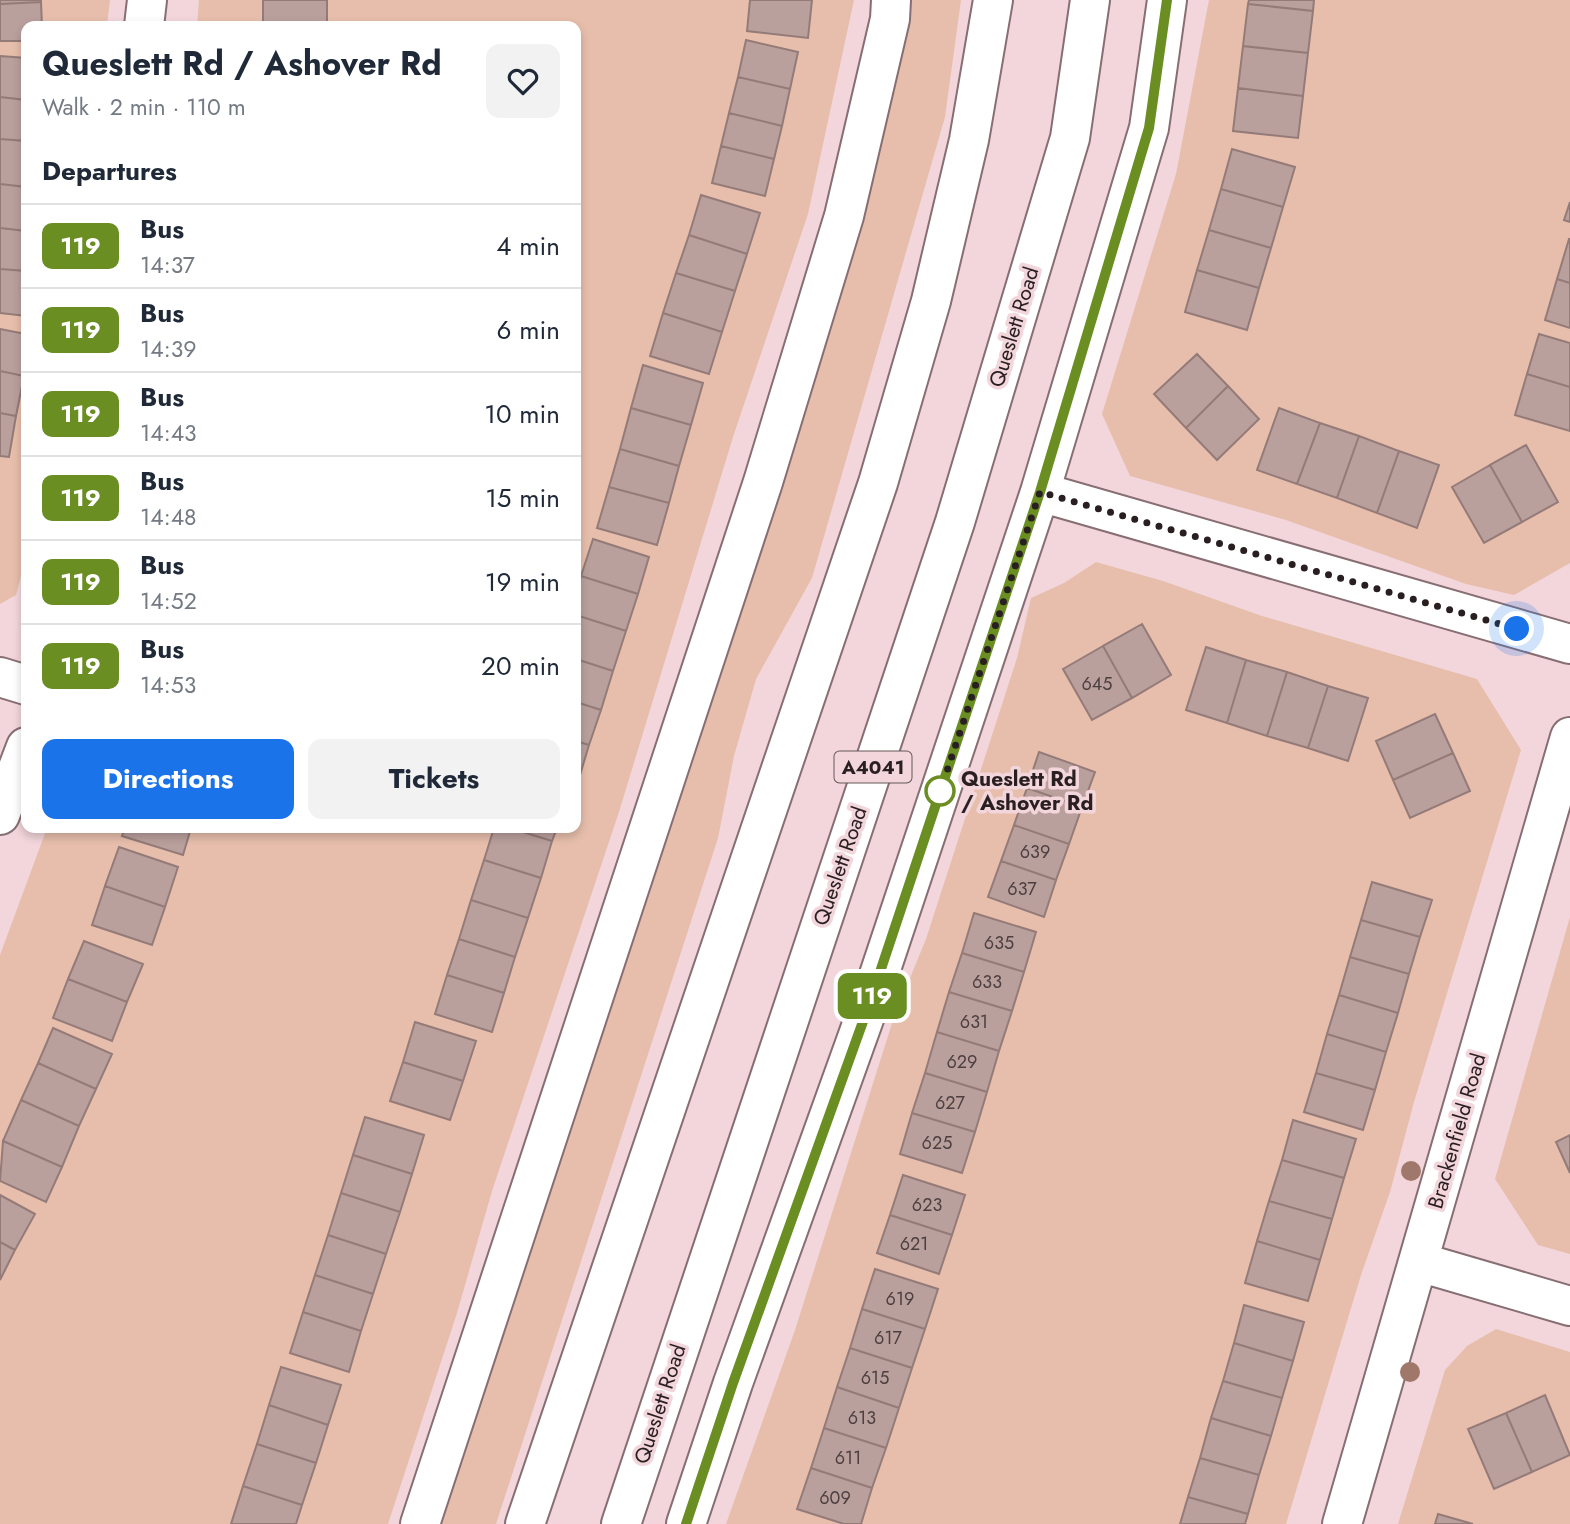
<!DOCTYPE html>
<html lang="en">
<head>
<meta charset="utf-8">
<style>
  :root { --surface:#fff; --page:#f2f2f3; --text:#1f2937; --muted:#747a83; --line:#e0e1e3; --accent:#1a73e8 }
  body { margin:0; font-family:Jost,sans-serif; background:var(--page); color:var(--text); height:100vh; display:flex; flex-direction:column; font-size:26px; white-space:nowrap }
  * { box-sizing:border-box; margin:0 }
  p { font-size:23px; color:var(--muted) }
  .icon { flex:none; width:38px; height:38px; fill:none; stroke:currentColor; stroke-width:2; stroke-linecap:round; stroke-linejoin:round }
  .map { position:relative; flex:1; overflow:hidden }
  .side { position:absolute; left:21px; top:21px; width:560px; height:812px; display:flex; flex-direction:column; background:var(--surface); border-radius:14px; box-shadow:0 4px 10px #0003 }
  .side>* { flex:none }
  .badge { padding:0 14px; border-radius:10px; font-size:24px; line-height:46px }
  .you { position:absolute; width:35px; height:35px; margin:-18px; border:5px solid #fff; border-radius:50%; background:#1a73e8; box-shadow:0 0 0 10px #1a73e833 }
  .map>.badge { position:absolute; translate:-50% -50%; box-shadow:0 0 0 4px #fff }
  h2 { padding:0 21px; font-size:26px; line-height:63px }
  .round { display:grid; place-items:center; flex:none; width:74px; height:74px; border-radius:14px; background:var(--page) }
  .summary { display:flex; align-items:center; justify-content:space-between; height:119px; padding:0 21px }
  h1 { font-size:33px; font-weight:700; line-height:52px }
  .cta { display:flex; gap:14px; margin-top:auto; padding:14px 21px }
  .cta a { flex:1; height:80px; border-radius:14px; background:var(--accent); color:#fff; font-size:28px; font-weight:700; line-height:80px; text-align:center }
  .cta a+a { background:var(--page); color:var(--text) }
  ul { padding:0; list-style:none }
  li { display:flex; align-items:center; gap:21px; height:84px; padding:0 21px; border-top:2px solid var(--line) }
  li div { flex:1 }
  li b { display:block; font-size:26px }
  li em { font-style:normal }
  li .badge { min-width:77px; font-weight:700; text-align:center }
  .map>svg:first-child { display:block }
  .green { fill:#e7beac }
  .building { fill:#baa09d; stroke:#947b78; stroke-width:2 }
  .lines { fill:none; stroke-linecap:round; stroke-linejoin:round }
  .minor-casing { stroke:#876e73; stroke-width:42 }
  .highway-casing { stroke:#876e73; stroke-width:42 }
  .minor { stroke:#fff; stroke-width:38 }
  .highway { stroke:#fff; stroke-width:38 }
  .tree { fill:#a0776b }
  .line-casing { stroke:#fff; stroke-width:16 }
  .line { stroke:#6b8e23; stroke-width:10 }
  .walk { stroke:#291f21; stroke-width:7; stroke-dasharray:0 12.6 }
  .stop-dot { fill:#fff; stroke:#6b8e23; stroke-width:3.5 }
  .labels { text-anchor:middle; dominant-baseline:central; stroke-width:7; stroke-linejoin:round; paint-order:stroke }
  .number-label { font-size:18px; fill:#4d3f40 }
  .shield { fill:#f2d6db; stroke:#655659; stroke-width:2 }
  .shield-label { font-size:19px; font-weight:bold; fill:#291f21 }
  .street-label { font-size:21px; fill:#291f21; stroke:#f2d6db }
  .stop-label { font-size:21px; font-weight:bold; fill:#291f21; stroke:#f2d6db; text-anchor:start }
</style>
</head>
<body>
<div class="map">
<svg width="1570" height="1524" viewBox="0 0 1570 1524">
  <rect width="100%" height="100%" fill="#f2d6db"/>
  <path class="green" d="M0,0H110L107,26H26V557L16,595L0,604Z
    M199,0H854L808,214L733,437L619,812L492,1191L457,1313L388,1524H0V955L47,828H576V26H197Z
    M909,0H961L945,117L812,578L756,679L734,756L718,838L496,1524H438L655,858L800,428L883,130Z
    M1209,0H1570V563L1514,595L1466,584L1286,520L1130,476L1102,414L1176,174Z
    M1096,562L1163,581L1262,616L1477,679L1521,750L1414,1102L1390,1192L1361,1275L1286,1524H726L795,1330L894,1017L926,939L1017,658L1031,598L1064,583Z
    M1570,917V1254L1538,1245L1495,1179Z
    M1496,1329L1570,1352V1524H1398L1445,1370L1467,1346Z"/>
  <path class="building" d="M0,0H41V2L0,4Z
    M263,0H327V23H263Z
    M750,0H812L808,38L747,31Z
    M1249,0H1314L1313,11L1248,4Z
    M41,2L42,26H26V41H0V4Z
    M1248,4L1313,11L1308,53L1243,46Z
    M746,40L798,52L790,89L738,77Z
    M1243,46L1308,53L1303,96L1238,88Z
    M0,56L26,58V100L0,97Z
    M738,77L790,89L782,126L729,113Z
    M1238,88L1303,96L1298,138L1233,131Z
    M0,97L26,100V141L0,139Z
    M729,113L782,126L774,159L721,146Z
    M0,139L26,141V187L0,184Z
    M721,146L774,159L765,196L712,183Z
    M1232,149L1295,167L1283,207L1221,189Z
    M0,184L26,187V231L0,228Z
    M1221,189L1283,207L1271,248L1209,230Z
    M701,195L760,213L747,254L689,235Z
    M1570,202V222L1564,220Z
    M0,228L26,231V271L0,269Z
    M1209,230L1271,248L1259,288L1197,270Z
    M689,235L747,254L735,291L676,273Z
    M1569,239H1570V283L1557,279Z
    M0,269L26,271V316L0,313Z
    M1197,270L1259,288L1247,330L1185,312Z
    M676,273L735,291L722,332L663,313Z
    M1557,279L1570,283V328L1545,320Z
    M663,313L722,332L709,374L650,356Z
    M0,329L26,334L24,376L0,371Z
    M1539,334L1570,343V387L1527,374Z
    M1197,354L1228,386L1186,428L1154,394Z
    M643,365L703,383L691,425L631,408Z
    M0,371L24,376L16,416L0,413Z
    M1527,374L1570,387V431L1515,415Z
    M1228,386L1259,419L1217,460L1186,428Z
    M631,408L691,425L679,466L620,449Z
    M1279,408L1320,423L1297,484L1257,470Z
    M0,413L16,416L9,457L0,456Z
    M1320,423L1359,436L1337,498L1297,484Z
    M1359,436L1399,451L1377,513L1337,498Z
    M1526,445L1558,502L1522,522L1490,465Z
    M620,449L679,466L669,503L609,487Z
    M1399,451L1439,465L1417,528L1377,513Z
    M1490,465L1522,522L1484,543L1452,487Z
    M609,487L669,503L657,545L597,528Z
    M593,539L649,557L638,594L581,576Z
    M581,576L638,594L626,631L576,615V593Z
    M576,615L626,631L613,671L576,659Z
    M1142,624L1171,675L1132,698L1103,646Z
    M1103,646L1132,698L1092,720L1063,669Z
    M1206,647L1246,660L1227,723L1186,710Z
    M576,659L613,671L601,710L576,702Z
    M1246,660L1287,672L1267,736L1227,723Z
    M1287,672L1328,686L1308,748L1267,736Z
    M1328,686L1368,698L1348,761L1308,748Z
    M576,702L601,710L589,745L576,741Z
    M1435,714L1453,753L1393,780L1376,741Z
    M576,741L589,745L577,785H576Z
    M1039,752L1095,772L1082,807L1027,788Z
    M1453,753L1470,791L1410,818L1393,780Z
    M1027,788L1082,807L1069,844L1014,825Z
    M1014,825L1069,844L1056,880L1001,861Z
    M125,828H191L183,855L122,836Z
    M494,828H510L552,841L541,878L484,860Z
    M510,828H557L552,841Z
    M119,847L178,867L165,907L105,886Z
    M484,860L541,878L528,918L471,900Z
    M1001,861L1056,880L1044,917L988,897Z
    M1372,882L1432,900L1420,937L1361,920Z
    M105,886L165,907L152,945L92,925Z
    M471,900L528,918L515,957L459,939Z
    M974,913L1036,932L1024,972L962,953Z
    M1361,920L1420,937L1409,974L1350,957Z
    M459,939L515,957L504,993L447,975Z
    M84,941L143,964L127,1002L68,979Z
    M962,953L1024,972L1012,1011L949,992Z
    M1350,957L1409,974L1398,1013L1339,995Z
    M447,975L504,993L492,1032L435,1014Z
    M68,979L127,1002L112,1041L53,1018Z
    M949,992L1012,1011L999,1051L937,1032Z
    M1339,995L1398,1013L1386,1052L1327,1034Z
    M415,1022L476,1041L463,1081L403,1062Z
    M53,1028L112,1054L96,1089L38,1063Z
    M937,1032L999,1051L987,1092L925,1073Z
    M1327,1034L1386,1052L1375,1090L1316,1073Z
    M403,1062L463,1081L450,1120L390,1101Z
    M38,1063L96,1089L79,1126L21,1100Z
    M925,1073L987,1092L975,1132L912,1113Z
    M1316,1073L1375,1090L1363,1130L1304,1112Z
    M21,1100L79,1126L62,1167L3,1141Z
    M912,1113L975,1132L962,1173L900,1154Z
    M365,1117L424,1135L412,1174L353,1155Z
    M1293,1120L1356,1139L1344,1178L1282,1160Z
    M1570,1135V1173L1556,1142Z
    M3,1141L62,1167L46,1202L0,1181Z
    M353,1155L412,1174L400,1212L341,1193Z
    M1282,1160L1344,1178L1332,1219L1269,1201Z
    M903,1175L965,1195L952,1235L890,1215Z
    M341,1193L400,1212L386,1254L328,1235Z
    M0,1195L35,1214L15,1250L0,1242Z
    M1269,1201L1332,1219L1320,1260L1257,1241Z
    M890,1215L952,1235L939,1274L877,1253Z
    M328,1235L386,1254L373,1294L315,1275Z
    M1257,1241L1320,1260L1308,1301L1245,1283Z
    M0,1242L15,1250L0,1280Z
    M875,1269L938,1289L925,1329L862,1309Z
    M315,1275L373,1294L361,1331L303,1312Z
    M1244,1305L1304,1322L1293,1361L1234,1343Z
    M862,1309L925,1329L912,1368L850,1348Z
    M303,1312L361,1331L349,1372L290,1353Z
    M1234,1343L1293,1361L1282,1398L1223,1381Z
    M850,1348L912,1368L899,1408L837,1387Z
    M281,1367L341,1385L328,1425L269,1405Z
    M1223,1381L1282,1398L1271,1436L1211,1418Z
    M837,1387L899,1408L886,1448L824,1428Z
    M1545,1395L1570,1455L1532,1472L1506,1413Z
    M269,1405L328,1425L316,1463L257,1444Z
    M1506,1413L1532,1472L1494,1489L1468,1429Z
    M1211,1418L1271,1436L1259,1475L1200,1458Z
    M824,1428L886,1448L872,1488L811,1468Z
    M257,1444L316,1463L302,1505L243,1486Z
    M1200,1458L1259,1475L1248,1514L1188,1497Z
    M811,1468L872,1488L861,1524H844L797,1509Z
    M243,1486L302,1505L296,1524H231Z
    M1188,1497L1248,1514L1245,1524H1180Z
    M1438,1514L1473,1524H1435Z"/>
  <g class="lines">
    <defs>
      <path id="minor" d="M144,26L147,0
        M1040,492L1570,644
        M0,677L26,685
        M0,815L26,747
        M1419,1262L1570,1306
        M420,1524L763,482L844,216L890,19L891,0
        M686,1524L733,1383L870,1002L1040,492L1149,128L1167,0
        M1342,1524L1570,737"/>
      <path id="highway" d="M525,1524L878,483L931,301L969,140L993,0
        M621,1524L955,522L1070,138L1090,0"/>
    </defs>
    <use href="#minor" class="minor-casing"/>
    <use href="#highway" class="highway-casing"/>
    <use href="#minor" class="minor"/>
    <use href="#highway" class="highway"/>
  </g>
  <g class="tree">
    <circle cx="1411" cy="1171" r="10"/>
    <circle cx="1410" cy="1372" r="10"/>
  </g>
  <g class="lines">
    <defs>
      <path id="line" d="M686,1524L733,1383L870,1002L1040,492L1149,128L1167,0"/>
    </defs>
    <use href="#line" class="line-casing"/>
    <use href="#line" class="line"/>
    <path class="walk" d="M940,791L938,798L1040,492L1517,629"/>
  </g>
  <circle class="stop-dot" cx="940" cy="791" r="14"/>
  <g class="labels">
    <g class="number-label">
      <text x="1097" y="684">645</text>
      <text x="1035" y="852">639</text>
      <text x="1022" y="889">637</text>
      <text x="999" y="943">635</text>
      <text x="987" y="982">633</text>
      <text x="974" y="1022">631</text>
      <text x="962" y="1062">629</text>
      <text x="950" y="1103">627</text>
      <text x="937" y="1143">625</text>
      <text x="927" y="1205">623</text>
      <text x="914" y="1244">621</text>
      <text x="900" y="1299">619</text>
      <text x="888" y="1338">617</text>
      <text x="875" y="1378">615</text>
      <text x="862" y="1418">613</text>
      <text x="848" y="1458">611</text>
      <text x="835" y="1498">609</text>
    </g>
    <rect class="shield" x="834.5" y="751.5" width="77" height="31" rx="5"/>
    <g class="shield-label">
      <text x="873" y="767">A4041</text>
    </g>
    <g class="street-label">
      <text transform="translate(1014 327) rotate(-73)">Queslett Road</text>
      <text transform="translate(840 866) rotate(-71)">Queslett Road</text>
      <text transform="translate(1457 1131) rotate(-74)">Brackenfield Road</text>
      <text transform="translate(660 1404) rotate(-72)">Queslett Road</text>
    </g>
    <g class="stop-label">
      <text x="961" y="779">Queslett Rd<tspan x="961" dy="24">/ Ashover Rd</tspan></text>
    </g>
  </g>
</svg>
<div class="you" style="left:1517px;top:629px"></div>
<b class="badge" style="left:872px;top:996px;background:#6b8e23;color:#fff">119</b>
<section class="side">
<div class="summary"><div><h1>Queslett Rd / Ashover Rd</h1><p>Walk · 2 min · 110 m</p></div><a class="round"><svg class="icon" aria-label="heart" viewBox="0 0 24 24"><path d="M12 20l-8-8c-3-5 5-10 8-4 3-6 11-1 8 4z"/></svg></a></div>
<h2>Departures</h2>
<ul>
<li><span class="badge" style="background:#6b8e23;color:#fff">119</span><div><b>Bus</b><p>14:37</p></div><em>4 min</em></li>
<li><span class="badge" style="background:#6b8e23;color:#fff">119</span><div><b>Bus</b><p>14:39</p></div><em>6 min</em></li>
<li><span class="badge" style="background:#6b8e23;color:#fff">119</span><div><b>Bus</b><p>14:43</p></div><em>10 min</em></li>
<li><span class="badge" style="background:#6b8e23;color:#fff">119</span><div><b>Bus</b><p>14:48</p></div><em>15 min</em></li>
<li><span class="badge" style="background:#6b8e23;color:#fff">119</span><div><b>Bus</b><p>14:52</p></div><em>19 min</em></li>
<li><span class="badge" style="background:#6b8e23;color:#fff">119</span><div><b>Bus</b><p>14:53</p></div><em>20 min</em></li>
</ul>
<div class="cta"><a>Directions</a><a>Tickets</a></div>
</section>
</div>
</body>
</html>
